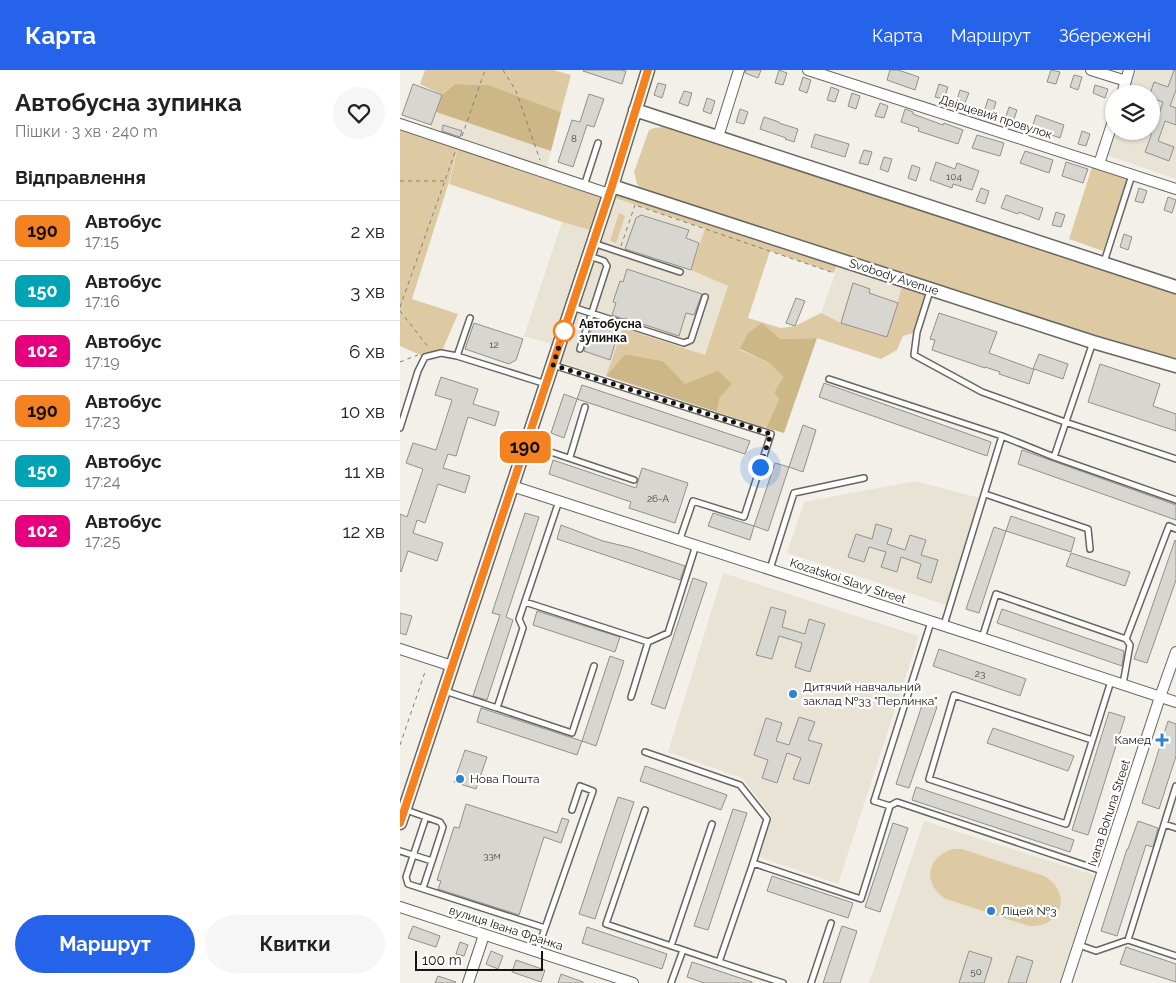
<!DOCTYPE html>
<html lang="uk">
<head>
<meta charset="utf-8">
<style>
  :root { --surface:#fff; --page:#f6f6f6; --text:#222; --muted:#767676; --line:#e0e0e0; --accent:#2563eb }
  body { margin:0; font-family:Raleway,sans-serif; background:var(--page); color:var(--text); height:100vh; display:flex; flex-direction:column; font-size:19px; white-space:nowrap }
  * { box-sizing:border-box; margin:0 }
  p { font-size:16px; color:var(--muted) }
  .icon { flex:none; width:28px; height:28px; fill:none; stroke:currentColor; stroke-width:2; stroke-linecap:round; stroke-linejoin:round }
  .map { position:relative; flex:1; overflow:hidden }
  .panel { display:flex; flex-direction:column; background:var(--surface); width:400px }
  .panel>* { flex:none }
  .badge { padding:0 10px; border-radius:8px; font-size:18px; line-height:32px }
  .buttons { position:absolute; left:705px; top:15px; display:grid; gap:10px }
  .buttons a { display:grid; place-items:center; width:55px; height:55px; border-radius:50%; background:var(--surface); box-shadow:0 1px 4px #0004; font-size:25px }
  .scale { position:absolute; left:15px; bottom:12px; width:128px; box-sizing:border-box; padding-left:5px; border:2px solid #151412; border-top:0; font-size:14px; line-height:18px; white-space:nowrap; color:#151412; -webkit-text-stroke:4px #fff; paint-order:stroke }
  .you { position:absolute; width:25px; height:25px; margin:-12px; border:4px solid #fff; border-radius:50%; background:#1a73e8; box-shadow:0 0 0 8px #1a73e833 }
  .map>.badge { position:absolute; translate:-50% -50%; box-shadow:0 0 0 2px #fff }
  h2 { padding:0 15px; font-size:19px; line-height:45px }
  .round { display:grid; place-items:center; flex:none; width:52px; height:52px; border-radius:26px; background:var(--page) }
  .summary { display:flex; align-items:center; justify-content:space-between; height:85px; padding:0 15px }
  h1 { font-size:24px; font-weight:700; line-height:38px }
  .primary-button { display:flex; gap:10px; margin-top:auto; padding:10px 15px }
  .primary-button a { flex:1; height:58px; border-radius:30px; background:var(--accent); color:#fff; font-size:20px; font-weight:700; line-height:58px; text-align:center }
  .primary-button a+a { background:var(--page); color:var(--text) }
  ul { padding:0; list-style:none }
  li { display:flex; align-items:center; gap:15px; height:60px; padding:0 15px; border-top:1px solid var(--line) }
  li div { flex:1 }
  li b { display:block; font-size:19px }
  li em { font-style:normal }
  li .badge { min-width:55px; font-weight:700; text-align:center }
  header { display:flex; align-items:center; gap:30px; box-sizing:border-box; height:70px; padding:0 25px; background:var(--accent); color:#fff }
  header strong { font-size:24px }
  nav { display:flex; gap:28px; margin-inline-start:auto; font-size:18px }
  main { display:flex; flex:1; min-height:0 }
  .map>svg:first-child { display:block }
  .built { fill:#e9e3d6 }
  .green { fill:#decaa2 }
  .forest { fill:#ceb786 }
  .building { fill:#d8d6d0; stroke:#93908b }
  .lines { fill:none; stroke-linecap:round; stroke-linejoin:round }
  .service-casing { stroke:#686560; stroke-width:8 }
  .minor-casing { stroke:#686560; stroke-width:12 }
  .tertiary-casing { stroke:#686560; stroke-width:15 }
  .path { stroke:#817f7b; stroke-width:1; stroke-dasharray:4 4; stroke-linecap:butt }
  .service { stroke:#fff; stroke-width:5 }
  .minor { stroke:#fff; stroke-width:10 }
  .tertiary { stroke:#fff; stroke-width:12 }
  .line-casing { stroke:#fff; stroke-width:11 }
  .line { stroke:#f58220; stroke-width:8 }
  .walk { stroke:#151412; stroke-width:5; stroke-dasharray:0 9 }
  .stop-dot { fill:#fff; stroke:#f58220; stroke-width:2.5 }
  .poi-dot { fill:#2d83d1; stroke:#fff; stroke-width:2 }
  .labels { text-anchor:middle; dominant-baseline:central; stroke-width:4.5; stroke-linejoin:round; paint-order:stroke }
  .number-label { font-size:10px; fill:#464442 }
  .street-label { font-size:12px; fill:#151412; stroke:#fff }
  .stop-label { font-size:12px; font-weight:bold; fill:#151412; stroke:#fff; text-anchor:start }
  .poi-label { font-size:12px; fill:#151412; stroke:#fff; text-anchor:start }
</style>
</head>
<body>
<header>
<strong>Карта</strong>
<nav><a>Карта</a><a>Маршрут</a><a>Збережені</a></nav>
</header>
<main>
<section class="panel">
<div class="summary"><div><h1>Автобусна зупинка</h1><p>Пішки · 3 хв · 240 m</p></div><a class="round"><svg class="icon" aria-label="heart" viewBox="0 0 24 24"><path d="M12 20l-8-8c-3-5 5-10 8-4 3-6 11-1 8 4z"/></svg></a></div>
<h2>Відправлення</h2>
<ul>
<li><span class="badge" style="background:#f58220;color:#111">190</span><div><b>Автобус</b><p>17:15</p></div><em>2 хв</em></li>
<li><span class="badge" style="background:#00a3b4;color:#fff">150</span><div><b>Автобус</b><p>17:16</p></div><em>3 хв</em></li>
<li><span class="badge" style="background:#e6007e;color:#fff">102</span><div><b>Автобус</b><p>17:19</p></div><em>6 хв</em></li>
<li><span class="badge" style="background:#f58220;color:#111">190</span><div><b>Автобус</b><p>17:23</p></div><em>10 хв</em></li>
<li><span class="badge" style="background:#00a3b4;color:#fff">150</span><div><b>Автобус</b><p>17:24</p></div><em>11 хв</em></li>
<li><span class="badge" style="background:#e6007e;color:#fff">102</span><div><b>Автобус</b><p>17:25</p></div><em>12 хв</em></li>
</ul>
<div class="primary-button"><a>Маршрут</a><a>Квитки</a></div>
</section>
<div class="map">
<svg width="776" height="913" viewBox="0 0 776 913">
  <rect width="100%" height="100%" fill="#f3f0ea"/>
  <path class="built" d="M736,0H776V109L707,85L715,61H751V24H728Z
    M36,42L151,81L145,106L27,66Z
    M208,126L306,160L291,200L328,216L305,285L223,258L206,306L154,290L159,276L124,266L162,152L197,162Z
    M440,190L504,210L487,267L441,253L421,243Z
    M515,411L580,428L546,535L387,483L404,432Z
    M323,503L519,566L438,814L359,787L372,747L342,708L268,682Z
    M524,751L700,807L666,913H469Z"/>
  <path class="green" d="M25,0H153L171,5L161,42L89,15L55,14L42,25L20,14Z
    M0,57L58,76L48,115L12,229L58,244L41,283L25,287L0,276Z
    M264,57L776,221V291L246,123L240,119L237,114L234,102L249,60L254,58Z
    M58,77L208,126L212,116L439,190L434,203L370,181L348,248L381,258L395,256L421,243L441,253L487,267L504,210L530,219L517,262L503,266L497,280L481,289L417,268L381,269L362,253L340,280L368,292L383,307L374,323L379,329L366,358L317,342L320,327L285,315L263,291L225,284L206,306L223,258L305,285L328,216L291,200L305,159L209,126L197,162L162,152L49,114Z
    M693,94L727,107V112L703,181L669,169Z
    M219,143L225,146L216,173L210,171Z
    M553,779H562L644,806C673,822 662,858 629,856L546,829C522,814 526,787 553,779Z"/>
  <path class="forest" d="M55,14L89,15L161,42L151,81L36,42L42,25Z
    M362,253L381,269L417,268L384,363L366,358L379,329L374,323L383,307L368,292L340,279L348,263Z
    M225,284L263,291L285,314L318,301L332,314L320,327L317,342L206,306Z"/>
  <path class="building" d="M184,0H221L226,1L222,14L183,1Z
    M346,0H361L358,8L345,3Z
    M379,0L387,3L383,15L375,13Z
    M490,0H498L519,7L515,20L487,10Z
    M651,0L660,2L656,14L647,12Z
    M774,0H776V20L770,36L776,38V55L765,51L758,71L774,77L769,91L745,82L751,66V48L757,50L763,32L751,28V24H750L754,12L768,17Z
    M674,5L682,7L678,20L670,17Z
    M403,7L411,10L407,23L399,20Z
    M258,13L266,15L262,28L254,25Z
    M13,14L42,25L31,55L2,45Z
    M539,14L548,17L544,29L535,27Z
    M695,15L708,19L705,28L693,23Z
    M431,17L439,20L435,32L427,30Z
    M560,20L569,23L564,35L556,33Z
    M284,21L292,23L288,36L279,33Z
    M452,23L460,26L456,39L448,36Z
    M189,24L204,29L194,57L187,55L173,97L158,92L172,50L180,52Z
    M307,28L315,31L311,44L303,41Z
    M588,29L596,32L592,45L584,42Z
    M480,33L488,36L484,48L475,46Z
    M609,37L617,40L613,52L605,50Z
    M340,39L348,42L344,54L336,52Z
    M505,39L513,42V44L543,55L544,53L563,60L558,74L518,61L519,58L501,52Z
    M636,45L664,55L660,68L632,58Z
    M364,47L379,52V53L398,59L394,72L385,69L386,68L360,59Z
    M43,55L62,61L60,67L42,61Z
    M682,61L690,64L686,76L678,74Z
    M415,64L449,74L445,87L411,77Z
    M577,65L604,73L600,86L572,78Z
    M464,80L472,82L468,95L459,93Z
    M625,81L653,90L649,103L620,93Z
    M484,87L492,89L488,102L480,99Z
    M536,92L555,99L557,93L579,101L572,120L553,114L552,118L530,110Z
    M666,92L688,99L683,113L662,106Z
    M512,95L520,98L516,111L508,108Z
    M581,118L589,121L585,134L576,131Z
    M739,118L747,121L743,133L735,131Z
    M606,125L643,138L639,150L619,142L618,144L601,138Z
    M768,127L776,130L772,143L764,140Z
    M656,142L665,145L661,157L652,155Z
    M241,145L289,160L286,168L299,173L291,200L225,179L236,148Z
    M724,164L732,167L728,180L720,177Z
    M227,199L302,224L294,245L286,243L279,266L224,248L223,249L212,245L216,233L213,232L220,211L223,212Z
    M453,213L470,219L469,223L498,233L487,267L441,253Z
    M396,228L405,231L395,256L386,253Z
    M539,243L597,262L589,283L633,299L639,284L668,294L663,309L634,299L629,314L599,304L600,302L585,297V298L532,280L535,270L530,269Z
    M195,249L220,257L210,290L184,281Z
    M74,253L123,269L116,290L109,294L65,279Z
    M700,294L760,314L753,336L776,344V361L688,332Z
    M41,307L78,319L73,334L99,342L95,356L68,347L56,386L48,384L43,398L70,406L65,423L38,414L25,453L17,450L13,463L43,473L37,491L8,481L1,502L0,501V444L7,447L23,399L6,393L13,373L36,380L52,330L35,325Z
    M424,313L591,372L587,386L419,327Z
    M182,315L350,371L345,384L177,329Z
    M164,324L177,329L164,368L151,363Z
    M403,355L416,360L403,402L389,397Z
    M622,380L776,435V450L618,394Z
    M153,390L236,418L242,398L288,413L275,453L229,438L231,432L149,404Z
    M375,393L389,397L368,461L354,456Z
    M125,443L139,447L106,547L113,550L87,630L73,626L100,545L92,543Z
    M313,443L354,456L350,470L308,456Z
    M611,446L675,468L671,482L606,461Z
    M476,454L492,459L487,474L505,480L510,465L526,470L521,485L538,490L531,513L517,508L521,494L501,487L497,502L481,497L486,482L469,477L464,492L448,487L456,464L472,469Z
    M161,455L203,471L232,478L285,496L280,510L157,469Z
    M594,457L606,461L579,543L566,539Z
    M775,470L776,471V510L747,593L734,589Z
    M671,483L730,502L725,516L666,496Z
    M293,508L307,513L265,639L251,634Z
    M371,537L386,541L382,557L405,564L409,549L425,554L410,602L395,597L402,573L379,566L372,589L356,585Z
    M602,539L724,581L722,596L597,553Z
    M137,541L220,567L215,582L133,555Z
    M0,543L12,546L6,565L0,563Z
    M539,579L626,609L620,626L533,596Z
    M210,586L224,591L196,676L182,671Z
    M523,632L537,637L509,718L496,714Z
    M81,638L182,671L177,685L77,652Z
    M709,642L725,647L688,765L672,760Z
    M399,647L415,652L408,670L422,674L409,714L393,709L401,688L387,683L377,713L362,708L368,690L354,685L366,648L382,653L376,671L389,675Z
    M768,651L776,654V686L759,739L742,733Z
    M593,658L674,686L668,701L587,673Z
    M65,680L87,687L76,719L54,712Z
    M245,696L327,725L321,740L240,711Z
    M516,717L674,770L670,782L512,730Z
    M218,727L234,732L195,849L179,844Z
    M66,734L157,763L162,748L169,750L161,773L144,767L119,845L38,819L41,811L37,810L54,757L59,758Z
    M333,739L347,743L308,860L294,856Z
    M738,751L758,758L753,777L746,775L717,866L701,861L727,779H728Z
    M493,753L508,758L480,842L465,837Z
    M372,806L453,833L448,848L367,821Z
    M13,856L40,866L36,877L8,868Z
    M442,856L457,861L440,913H423Z
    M187,857L267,884L262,899L182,873Z
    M60,872L68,875L64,886L56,884Z
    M726,877L776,894V912L720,894Z
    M91,881L103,886L98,899L86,894Z
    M569,881L592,888L584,913H559Z
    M617,886L633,891L626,913H608Z
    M116,890L145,900L141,912L112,902Z
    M292,892L352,912V913H304L287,907Z
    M161,904L183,912V913H158Z
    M38,906L56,912L55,913H35Z"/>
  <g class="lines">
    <defs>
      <path id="service" d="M184,116L198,73
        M193,173L280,202
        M704,192L732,105
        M530,221L517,262L514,285L582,322L665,352L776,389
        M172,237L284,273L291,270L305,227
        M70,248L57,286L146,314
        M180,279L207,196L204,191L189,186
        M153,295L371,364L344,447L293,431L280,469
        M429,309L602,366L544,555
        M0,358L18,301L25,287L41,283L57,286
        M602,366L654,387L693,272
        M127,374L234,410
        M170,387L185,337
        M654,387L776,430
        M585,424L688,459L690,479
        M159,431L119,549L123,558L97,638L172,663L194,596
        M370,499L394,423L464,408
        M125,532L248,572L268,563L296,475
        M582,568L596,524L726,569L769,456L776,459
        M723,614L730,575L726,569
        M45,621L97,638
        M231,627L248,572
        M692,670L554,625L529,709L666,754L711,611
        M245,682L340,715L367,749L353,793L461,829L490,736L474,731L531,552
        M490,736L497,732L702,801
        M245,740L206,854L319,892
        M26,747L6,807L8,814L145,858
        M764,754L776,758
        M0,781L32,791L43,757L40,752L6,740
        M353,793L319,892L383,913
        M23,818L32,791
        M728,870L776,886
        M679,875L696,881L728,870L776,716
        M271,876L312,754
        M137,881L193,721L180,716L172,740
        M271,913L283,880
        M411,913L431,853"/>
      <path id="minor" d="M408,0L776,119
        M691,0L726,11
        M722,24L729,0
        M0,54L209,124
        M318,67L339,0
        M699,94L714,48
        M112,416L582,568L776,632
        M0,579L52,596
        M0,837L233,913
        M68,913L84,865
        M666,913L760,627L776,582"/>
      <path id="tertiary" d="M235,40L776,217
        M212,116L530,219L693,272L776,296
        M0,753L212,116L248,0"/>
    </defs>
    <use href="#service" class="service-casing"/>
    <use href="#minor" class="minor-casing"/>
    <use href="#tertiary" class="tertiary-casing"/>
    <path class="path" d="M103,0L116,21L140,90
      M62,66L85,0
      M0,111H44
      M238,136L434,203
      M221,176L235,135
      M0,237L55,82
      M0,241L29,278
      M0,292L18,285
      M0,675L26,599"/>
    <use href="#service" class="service"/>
    <use href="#minor" class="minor"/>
    <use href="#tertiary" class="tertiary"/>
  </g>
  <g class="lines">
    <defs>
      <path id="line" d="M0,753L212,116L248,0"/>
    </defs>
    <use href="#line" class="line-casing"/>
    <use href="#line" class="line"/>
    <path class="walk" d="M164,261L153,295L371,364L360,397"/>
  </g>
  <circle class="stop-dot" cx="164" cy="261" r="10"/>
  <g class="poi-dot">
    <circle cx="393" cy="624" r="5"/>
    <path d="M759.5 662.5h5v5h5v5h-5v5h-5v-5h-5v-5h5z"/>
    <circle cx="60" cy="709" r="5"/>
    <circle cx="591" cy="841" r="5"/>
  </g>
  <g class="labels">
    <g class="number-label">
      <text x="174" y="68">8</text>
      <text x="554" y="106">104</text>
      <text x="94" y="274">12</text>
      <text x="258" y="428">26-А</text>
      <text x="580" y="603">23</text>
      <text x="92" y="785">33м</text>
      <text x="576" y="901">50</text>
    </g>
    <g class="street-label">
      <text transform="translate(596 47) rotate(18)">Двірцевий провулок</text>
      <text transform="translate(494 207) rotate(18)">Svobody Avenue</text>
      <text transform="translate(448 511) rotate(18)">Kozatskoi Slavy Street</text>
      <text transform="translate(709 743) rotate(-72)">Ivana Bohuna Street</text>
      <text transform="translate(106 858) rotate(18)">вулиця Івана Франка</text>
    </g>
    <g class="stop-label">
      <text x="179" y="254">Автобусна<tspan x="179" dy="14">зупинка</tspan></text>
    </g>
    <g class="poi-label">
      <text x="403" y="617">Дитячий навчальний<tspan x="403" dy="14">заклад №33 "Перлинка"</tspan></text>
      <text x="751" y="670" text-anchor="end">Камед</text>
      <text x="70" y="709">Нова Пошта</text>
      <text x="601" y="841">Ліцей №3</text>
    </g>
  </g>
</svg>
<div class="buttons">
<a><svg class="icon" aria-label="layers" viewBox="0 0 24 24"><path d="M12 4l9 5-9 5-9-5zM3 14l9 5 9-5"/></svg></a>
</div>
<div class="scale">100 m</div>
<div class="you" style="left:360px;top:397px"></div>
<b class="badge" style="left:125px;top:377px;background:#f58220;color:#111">190</b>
</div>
</main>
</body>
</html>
